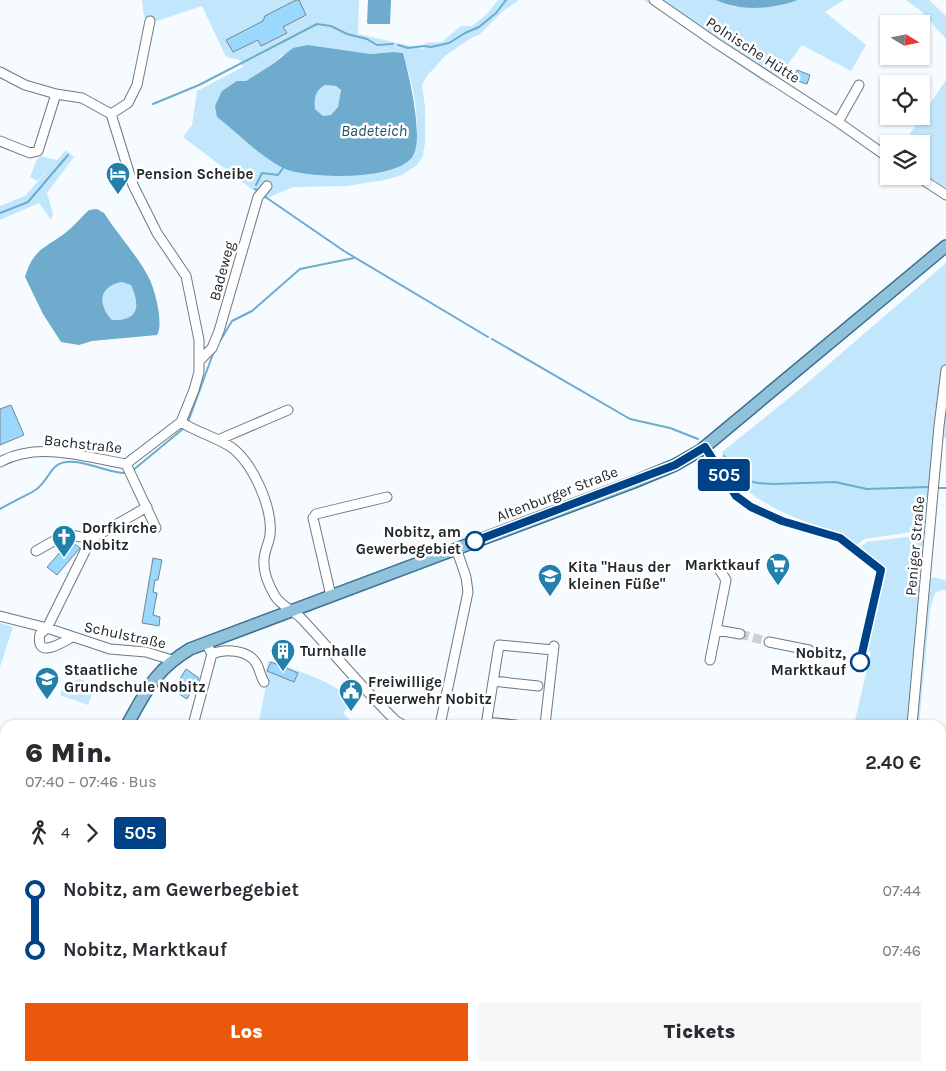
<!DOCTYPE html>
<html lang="de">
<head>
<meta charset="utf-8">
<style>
  :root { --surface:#fff; --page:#f7f7f7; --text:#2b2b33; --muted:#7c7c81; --accent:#ea580c }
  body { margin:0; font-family:Karla,sans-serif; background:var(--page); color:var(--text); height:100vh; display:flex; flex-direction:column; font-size:19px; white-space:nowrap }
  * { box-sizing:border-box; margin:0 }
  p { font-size:16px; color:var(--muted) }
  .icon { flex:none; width:28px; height:28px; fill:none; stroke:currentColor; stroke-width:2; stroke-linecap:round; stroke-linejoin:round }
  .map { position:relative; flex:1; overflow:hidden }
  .side { position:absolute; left:0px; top:720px; width:946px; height:351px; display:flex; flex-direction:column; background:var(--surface); border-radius:15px 15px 0 0; box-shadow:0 1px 4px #0004 }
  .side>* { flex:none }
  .badge { padding:0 10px; border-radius:4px; font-size:18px; line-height:32px }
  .needle { width:32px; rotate:100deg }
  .tools { position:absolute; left:880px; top:15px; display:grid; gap:10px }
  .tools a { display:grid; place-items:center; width:50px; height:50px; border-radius:0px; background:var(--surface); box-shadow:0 1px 4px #0004; font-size:25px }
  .map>.badge { position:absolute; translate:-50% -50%; box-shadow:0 0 0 2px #fff }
  .legs { display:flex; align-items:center; gap:8px; height:55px; padding:0 25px; font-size:16px }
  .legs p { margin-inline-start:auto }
  .headline { display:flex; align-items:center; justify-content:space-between; height:85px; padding:0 25px }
  h1 { font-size:28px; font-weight:800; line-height:38px }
  .button { display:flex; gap:10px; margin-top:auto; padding:10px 25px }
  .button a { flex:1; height:58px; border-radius:0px; background:var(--accent); color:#fff; font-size:20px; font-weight:800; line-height:58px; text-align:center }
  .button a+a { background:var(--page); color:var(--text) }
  ul { padding:0 25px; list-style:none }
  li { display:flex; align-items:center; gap:18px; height:60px; font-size:19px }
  li i { display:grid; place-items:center; width:8px; height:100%; margin:0 6px; background:currentColor }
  li i::after { content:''; width:12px; height:12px; margin:-6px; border:4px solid; border-radius:50%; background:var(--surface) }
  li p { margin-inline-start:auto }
  li:first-child i { background:linear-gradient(#0000 50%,currentColor 0) }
  li:last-child i { background:linear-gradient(currentColor 50%,#0000 0) }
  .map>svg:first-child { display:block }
  .green { fill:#c2e7fc; fill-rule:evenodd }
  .water { fill:#6eabcd; fill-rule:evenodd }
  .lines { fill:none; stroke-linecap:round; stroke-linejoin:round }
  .stream { stroke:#6eabcd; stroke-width:2 }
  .building { fill:#9ad9fd; stroke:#77848c }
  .minor-tunnel { stroke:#cbd1d4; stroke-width:9; stroke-dasharray:9 4.5; stroke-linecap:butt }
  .minor-casing { stroke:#6d7981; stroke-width:11 }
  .major-casing { stroke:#3b718e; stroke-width:14 }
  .minor { stroke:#fff; stroke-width:9 }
  .major { stroke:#91c2dc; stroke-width:11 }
  .line-1-casing { stroke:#fff; stroke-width:11 }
  .line-1 { stroke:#004288; stroke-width:8 }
  .stop-1-dot { fill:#fff; stroke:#004288; stroke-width:2.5 }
  .labels { text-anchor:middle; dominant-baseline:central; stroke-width:5; stroke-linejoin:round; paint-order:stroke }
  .street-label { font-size:15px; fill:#22272a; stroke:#fff }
  .poi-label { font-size:15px; font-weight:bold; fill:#22272a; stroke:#fff; text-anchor:start }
  .stop-label { font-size:15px; font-weight:bold; fill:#22272a; stroke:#fff; text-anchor:end }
  .water-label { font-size:16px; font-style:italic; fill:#21516a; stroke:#fff }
</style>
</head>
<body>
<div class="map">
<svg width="946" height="1071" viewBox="0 0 946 1071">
  <rect width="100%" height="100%" fill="#f5fbfe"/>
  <path class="green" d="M142,0H359L358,34L424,49L425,43L442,42L461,26H472L487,14L498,0H519L502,12L480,34L471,38L445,56L427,76L422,85L425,107V142L423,156L417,165L402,175L385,180L347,186L293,187L265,199L183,137L192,125L197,91L243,67L240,60L226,57L202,6L157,21L144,17ZM308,45L371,54L393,52L403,53C413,83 422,125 414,156L302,173C296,170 289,170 283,167C258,155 239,134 217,117L237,81H246L273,64L281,56Z
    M644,0H716L735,7H773L798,0H844L825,12L866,45L851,71L802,45L771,87Z
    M906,0H929L946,16V39L921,11Z
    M946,80V188L921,172V144H903Z
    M325,85L336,86L341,90L338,107L331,115L323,116L315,109C314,98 315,91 325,85Z
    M66,150L74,157L47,193L53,214L51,220L39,203L0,220V206L25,196L52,165L37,181L30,177L37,159L41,156L57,160Z
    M946,263V438L936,437L926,530L864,539L857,545C836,528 811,526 787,514C763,503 724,481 722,452L799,390Z
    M122,282L131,285C141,307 138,321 112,320C97,304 99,286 122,282Z
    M922,535L925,536L909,725H854L871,652L865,651L885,570L860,547L867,542Z
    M932,577L946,580V591L942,590L935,593L930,609L919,725H916L929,583Z
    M0,623L13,627L0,667Z
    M268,661L274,662C300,672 334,681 353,702L343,713L350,720L348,725H258L266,686L263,685Z
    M79,679L95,685L88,705L60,695L64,685Z"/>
  <path class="water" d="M368,0H391L390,24H369L367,23Z
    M716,0H798C773,9 741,12 716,0Z
    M308,45L371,54L393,52L403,53C409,74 423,135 414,154C401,182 306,179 283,168C258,155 239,134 217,117L215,106L222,91L237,81H246L273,64L293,48ZM325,85L336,86L341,90L338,107L331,115L323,116L315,109C314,98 315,91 325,85Z
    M97,209L104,213C118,235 137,255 149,278C155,290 164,324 157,335L92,341L79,345L61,342L43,314L25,277C34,246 48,248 70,229C77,223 82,216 89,210ZM122,282L131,285C141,307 138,321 112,320C97,304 99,286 122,282Z
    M477,1066H832L834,1071H457Z"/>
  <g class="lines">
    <path class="stream" d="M398,45L408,48L424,46L431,47L449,43L465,33L479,27L496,13L506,0
      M153,104L199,85L317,24L331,26L347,34L367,39L377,45L393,44
      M256,185L262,173L278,175L283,168
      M255,189L257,190
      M264,196L344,251L488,337
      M0,213L28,202L68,155
      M492,339L630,419L670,428L698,439
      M220,341L232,321L252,311L300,269L354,258
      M188,422L214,351
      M724,456L741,475L749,481L758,483L773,484L835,482L867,489L928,487
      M132,471L184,428
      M939,488H946
      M0,509C10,503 25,496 34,491C52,480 48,459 75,462C92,463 114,475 128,473"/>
  </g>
  <path class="building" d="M296,0H299L306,15L283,27L287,33L261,46L258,40L233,52L226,40L263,21L265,16Z
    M797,70L810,75L807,84L794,80Z
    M11,405L24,435L0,445V409Z
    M70,541L80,548L57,575L47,567Z
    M153,558L162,560L158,580H155L153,592L157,593L153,615L160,617L159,626L142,623Z
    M271,662L298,673L294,682L267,671Z
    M186,669L199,678L187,699L173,690Z"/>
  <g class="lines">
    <path class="minor-tunnel" d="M740,634L769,642"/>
    <defs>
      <path id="minor" d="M654,0L716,43L838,122L889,158
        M0,72L25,85L56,94L82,98L111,114L133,185L157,233L186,276L199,340V372L194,390L181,422L126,464C86,457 38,441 0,462
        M111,114L128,103L137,85L150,21
        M838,122L859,85
        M0,141L30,153L38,151L56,94
        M917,176L946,195
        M199,361L212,348L219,331L258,197L267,186
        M181,422C196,432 216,437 231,447C253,463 273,508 270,535C269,543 264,552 264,560C263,573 269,586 275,596C281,606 293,610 301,618C333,652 362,688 396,721L403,725
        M218,440L288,410
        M126,464L156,528
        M91,539L147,507
        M36,551L66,534L91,539
        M331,596L313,518L316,514L387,497
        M0,616L47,628L110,649L146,652L172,660
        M717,630L740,634
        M72,637C62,643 35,660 40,634L47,628L91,539
        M769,642L809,650
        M212,654C225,648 248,650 256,663C260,669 260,676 264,682
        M710,660L726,580L716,564
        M493,681L538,686
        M486,722L516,725
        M193,725L212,654L206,643
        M440,725L468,592L466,577L456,548
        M486,725L499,645L553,650
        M545,725L554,646
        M912,725L939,426L946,370
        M941,975L946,978
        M0,1047L5,1050
        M28,1066L35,1071
        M883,1071V1066"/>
      <path id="major" d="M127,725C147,690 154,671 190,649L634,482L675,465L701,450L946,246
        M0,956L5,947"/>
    </defs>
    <use href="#minor" class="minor-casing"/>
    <use href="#major" class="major-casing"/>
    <use href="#minor" class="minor"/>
    <use href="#major" class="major"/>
  </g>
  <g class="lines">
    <defs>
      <path id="line-1" d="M475,541L675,465L705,447L736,496L751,507L782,521L840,538L881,570L860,662"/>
    </defs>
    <use href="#line-1" class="line-1-casing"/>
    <use href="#line-1" class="line-1"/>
  </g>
  <defs>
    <symbol id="hotel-pin" viewBox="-11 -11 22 30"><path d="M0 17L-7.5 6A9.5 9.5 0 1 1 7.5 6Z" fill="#2180ac" stroke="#fff"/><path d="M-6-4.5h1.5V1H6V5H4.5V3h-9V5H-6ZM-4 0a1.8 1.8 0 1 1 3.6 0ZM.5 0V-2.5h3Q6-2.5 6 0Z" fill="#fff"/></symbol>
    <symbol id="church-pin" viewBox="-11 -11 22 30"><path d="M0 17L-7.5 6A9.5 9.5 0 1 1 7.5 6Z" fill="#2180ac" stroke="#fff"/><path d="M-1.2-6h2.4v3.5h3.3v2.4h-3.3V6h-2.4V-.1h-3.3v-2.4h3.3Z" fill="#fff"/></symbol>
    <symbol id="supermarket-pin" viewBox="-11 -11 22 30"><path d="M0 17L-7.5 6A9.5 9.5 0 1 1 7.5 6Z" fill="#2180ac" stroke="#fff"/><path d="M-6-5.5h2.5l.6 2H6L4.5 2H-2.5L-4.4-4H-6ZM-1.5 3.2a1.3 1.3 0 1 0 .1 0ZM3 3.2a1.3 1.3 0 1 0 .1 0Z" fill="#fff"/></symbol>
    <symbol id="school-pin" viewBox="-11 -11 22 30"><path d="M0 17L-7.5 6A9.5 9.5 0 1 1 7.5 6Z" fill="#2180ac" stroke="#fff"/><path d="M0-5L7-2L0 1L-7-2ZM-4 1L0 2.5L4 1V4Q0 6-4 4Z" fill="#fff"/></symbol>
    <symbol id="building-pin" viewBox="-11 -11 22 30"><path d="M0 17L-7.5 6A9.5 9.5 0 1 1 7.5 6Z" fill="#2180ac" stroke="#fff"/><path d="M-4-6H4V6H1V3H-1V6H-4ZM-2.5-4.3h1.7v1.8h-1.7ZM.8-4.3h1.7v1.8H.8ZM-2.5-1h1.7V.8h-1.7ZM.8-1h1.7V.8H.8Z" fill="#fff"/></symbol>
    <symbol id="civic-pin" viewBox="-11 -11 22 30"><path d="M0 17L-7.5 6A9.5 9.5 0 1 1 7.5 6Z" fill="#2180ac" stroke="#fff"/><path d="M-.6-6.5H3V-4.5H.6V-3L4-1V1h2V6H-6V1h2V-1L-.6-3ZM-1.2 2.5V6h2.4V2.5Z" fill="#fff"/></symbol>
  </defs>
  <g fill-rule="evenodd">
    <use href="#hotel-pin" x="104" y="160" width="28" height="38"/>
    <use href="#church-pin" x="50" y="523" width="28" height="38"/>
    <use href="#supermarket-pin" x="764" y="551" width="28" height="38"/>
    <use href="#school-pin" x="536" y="562" width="28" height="38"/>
    <use href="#building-pin" x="269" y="637" width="28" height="38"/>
    <use href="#school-pin" x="33" y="665" width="28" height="38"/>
    <use href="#civic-pin" x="337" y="677" width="28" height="38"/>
  </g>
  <g class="stop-1-dot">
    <circle cx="475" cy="541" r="9"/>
    <circle cx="860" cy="662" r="9"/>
  </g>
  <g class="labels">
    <g class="street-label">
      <text transform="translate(753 50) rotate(33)">Polnische Hütte</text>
      <text transform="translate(222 271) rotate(-75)">Badeweg</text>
      <text transform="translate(83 444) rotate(6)">Bachstraße</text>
      <text transform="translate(557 494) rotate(-21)">Altenburger Straße</text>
      <text transform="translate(915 546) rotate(-85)">Peniger Straße</text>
      <text transform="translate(125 635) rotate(12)">Schulstraße</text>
    </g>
    <g class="poi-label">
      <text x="136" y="174">Pension Scheibe</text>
      <text x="82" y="528">Dorfkirche<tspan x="82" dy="17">Nobitz</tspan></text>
      <text x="760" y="565" text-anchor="end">Marktkauf</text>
      <text x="568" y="567">Kita "Haus der<tspan x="568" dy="17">kleinen Füße"</tspan></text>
      <text x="300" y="651">Turnhalle</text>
      <text x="64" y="670">Staatliche<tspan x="64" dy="17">Grundschule Nobitz</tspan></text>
      <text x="368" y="682">Freiwillige<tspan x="368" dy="17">Feuerwehr Nobitz</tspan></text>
    </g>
    <g class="stop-label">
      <text x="461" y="532">Nobitz, am<tspan x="461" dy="17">Gewerbegebiet</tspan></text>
      <text x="846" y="653">Nobitz,<tspan x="846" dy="17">Marktkauf</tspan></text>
    </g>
    <g class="water-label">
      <text x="374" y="130">Badeteich</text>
    </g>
  </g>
</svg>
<div class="tools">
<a><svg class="needle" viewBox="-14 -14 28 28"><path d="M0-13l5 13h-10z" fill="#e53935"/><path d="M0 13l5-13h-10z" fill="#7c7c81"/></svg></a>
<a><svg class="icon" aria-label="locate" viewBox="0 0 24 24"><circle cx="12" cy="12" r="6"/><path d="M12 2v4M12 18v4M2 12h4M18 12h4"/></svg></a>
<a><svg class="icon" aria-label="layers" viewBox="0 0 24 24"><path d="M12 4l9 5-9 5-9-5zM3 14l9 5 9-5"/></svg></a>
</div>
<b class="badge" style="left:724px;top:475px;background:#004288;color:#fff">505</b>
<section class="side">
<div class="headline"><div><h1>6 Min.</h1><p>07:40 – 07:46 · Bus</p></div><b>2.40 €</b></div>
<div class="legs"><svg class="icon" aria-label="walk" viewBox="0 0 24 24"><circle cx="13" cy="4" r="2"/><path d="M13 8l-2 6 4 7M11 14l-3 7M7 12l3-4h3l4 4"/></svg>4<svg class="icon" aria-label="forward" viewBox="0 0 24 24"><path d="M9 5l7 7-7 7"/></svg><b class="badge" style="background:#004288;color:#fff">505</b></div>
<ul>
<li><i style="color:#004288"></i><b>Nobitz, am Gewerbegebiet</b><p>07:44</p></li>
<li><i style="color:#004288"></i><b>Nobitz, Marktkauf</b><p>07:46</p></li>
</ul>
<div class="button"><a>Los</a><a>Tickets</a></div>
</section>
</div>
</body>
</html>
